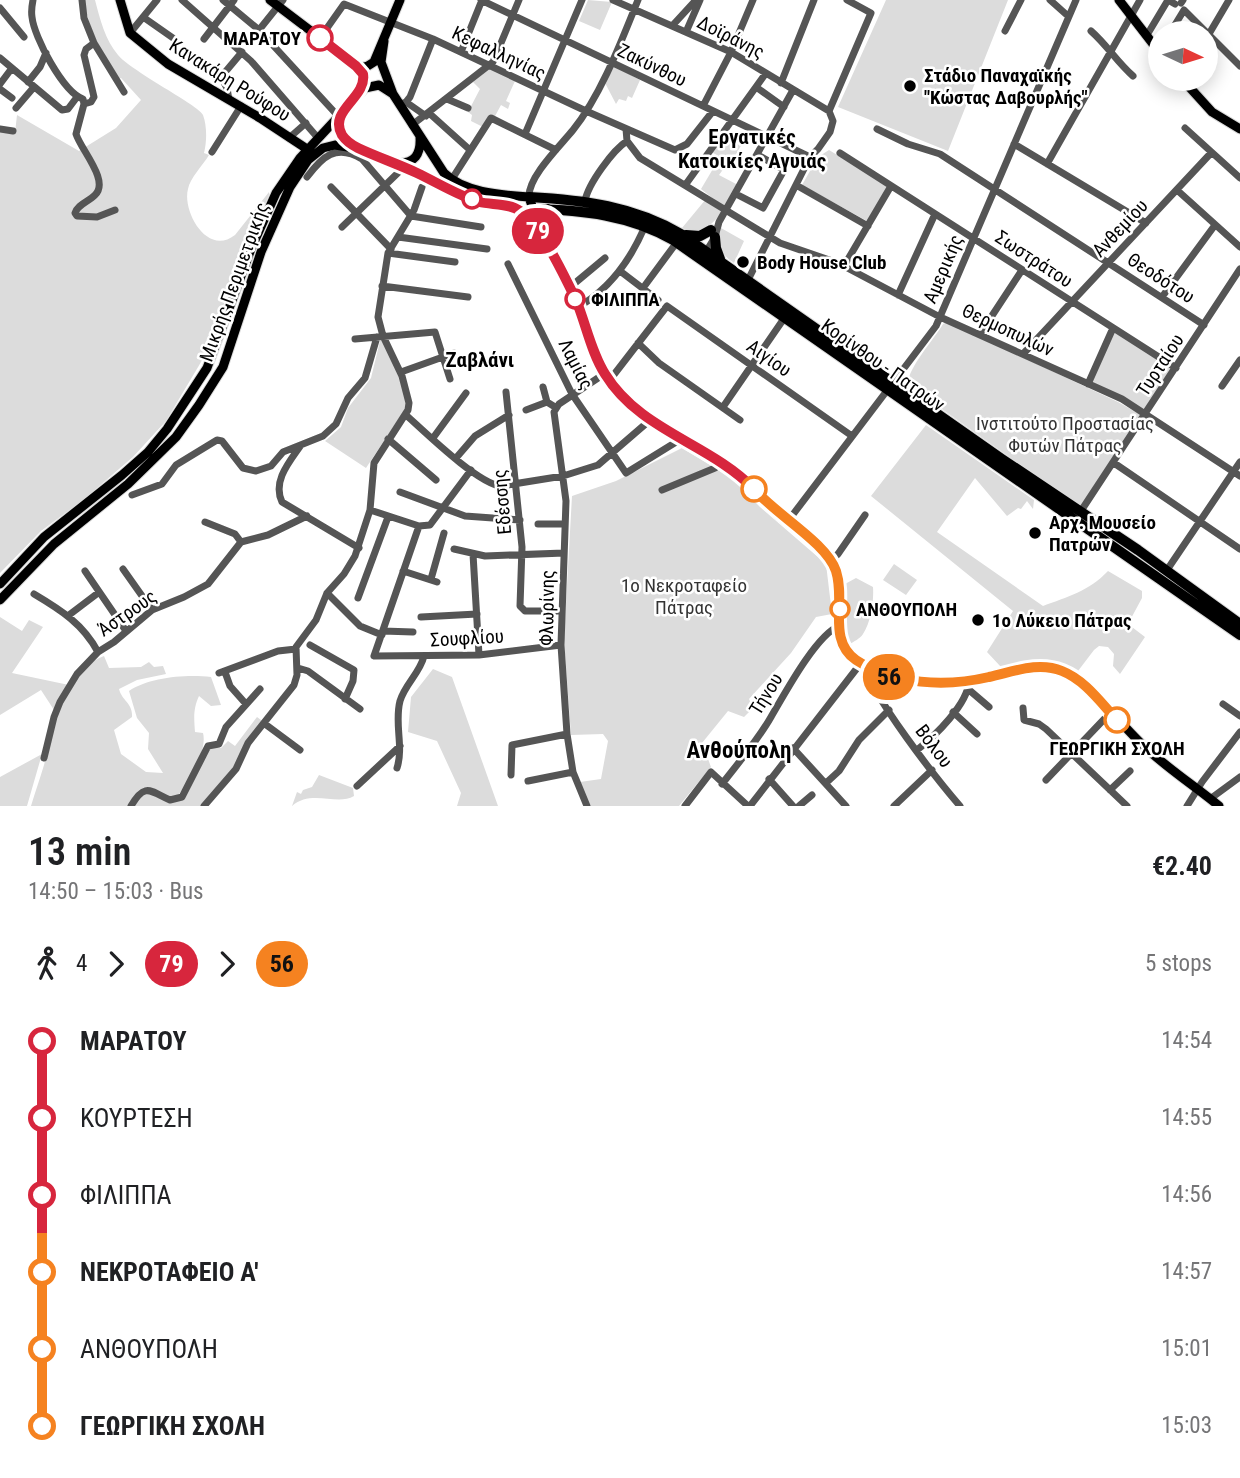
<!DOCTYPE html>
<html lang="en">
<head>
<meta charset="utf-8">
<style>
  :root { --surface:#fff; --page:#f6f6f6; --text:#202124; --muted:#757577 }
  body { margin:0; font-family:"Roboto Condensed",sans-serif; background:var(--page); color:var(--text); height:100vh; display:flex; flex-direction:column; font-size:26px; white-space:nowrap }
  * { box-sizing:border-box; margin:0 }
  p { font-size:23px; color:var(--muted) }
  .icon { flex:none; width:38px; height:38px; fill:none; stroke:currentColor; stroke-width:2; stroke-linecap:round; stroke-linejoin:round }
  .map { position:relative; height:806px; overflow:hidden }
  .panel { display:flex; flex-direction:column; background:var(--surface); flex:1 }
  .panel>* { flex:none }
  .badge { padding:0 14px; border-radius:23px; font-size:24px; line-height:46px }
  .needle { width:46px; rotate:94deg }
  .buttons { position:absolute; left:1148px; top:21px; display:grid; gap:14px }
  .buttons a { display:grid; place-items:center; width:70px; height:70px; border-radius:50%; background:var(--surface); box-shadow:0 4px 18px #0003; font-size:35px }
  .map>.badge { position:absolute; translate:-50% -50%; box-shadow:0 0 0 4px #fff }
  .legs { display:flex; align-items:center; gap:10px; height:77px; padding:0 28px; font-size:23px }
  .legs p { margin-inline-start:auto }
  .headline { display:flex; align-items:center; justify-content:space-between; height:119px; padding:0 28px }
  h1 { font-size:38px; font-weight:600; line-height:52px }
  ul { padding:0 28px; list-style:none }
  li { display:flex; align-items:center; gap:24px; height:77px; font-size:26px }
  li i { display:grid; place-items:center; width:10px; height:100%; margin:0 9px; background:currentColor }
  li i::after { content:''; width:18px; height:18px; margin:-9px; border:5px solid; border-radius:50%; background:var(--surface) }
  li p { margin-inline-start:auto }
  li:first-child i { background:linear-gradient(#0000 50%,currentColor 0) }
  li:last-child i { background:linear-gradient(currentColor 50%,#0000 0) }
  .map>svg:first-child { display:block }
  .green { fill:#dcdcdc }
  .lines { fill:none; stroke-linecap:round; stroke-linejoin:round }
  .major-casing { stroke:#dbdbdb; stroke-width:11 }
  .highway-casing { stroke:#dbdbdb; stroke-width:12 }
  .minor { stroke:#555; stroke-width:7 }
  .major { stroke:#000; stroke-width:9 }
  .highway { stroke:#000; stroke-width:10 }
  .line-1-casing { stroke:#fff; stroke-width:16 }
  .line-2-casing { stroke:#fff; stroke-width:16 }
  .line-1 { stroke:#d7263d; stroke-width:10 }
  .line-2 { stroke:#f58220; stroke-width:10 }
  .stop-1-dot { fill:#fff; stroke:#d7263d; stroke-width:3.5 }
  .poi-dot { fill:#000; stroke:#fff; stroke-width:2.5 }
  .stop-2-dot { fill:#fff; stroke:#f58220; stroke-width:3.5 }
  .labels { text-anchor:middle; dominant-baseline:central; stroke-width:5; stroke-linejoin:round; paint-order:stroke }
  .street-label { font-size:19px; fill:#000; stroke:#fff }
  .stop-label { font-size:19px; font-weight:bold; fill:#000; stroke:#fff; text-anchor:start }
  .poi-label { font-size:19px; font-weight:bold; fill:#000; stroke:#fff; text-anchor:start }
  .park-label { font-size:19px; fill:#333; stroke:#fff }
  .neighbourhood-label { font-size:21px; font-weight:bold; fill:#000; stroke:#fff }
  .quarter-label { font-size:23px; font-weight:bold; fill:#000; stroke:#fff }
</style>
</head>
<body>
<div class="map">
<svg width="1240" height="806" viewBox="0 0 1240 806">
  <rect width="100%" height="100%" fill="#fff"/>
  <path class="green" d="M84,0H95C100,19 105,40 118,55C131,71 200,106 203,115C207,126 207,141 204,153L209,155C203,165 190,178 188,189C182,211 207,257 235,235L269,192V195L240,261L204,357L166,421L133,457L83,500L41,531L0,573V131L15,133L17,115L79,151L116,128L141,100L121,78L117,80C103,54 88,29 84,0Z
    M588,0L612,2L600,30L579,21Z
    M886,0H1008L948,151L838,107Z
    M614,66L640,80L632,98L628,96L626,101L619,99L616,104L604,81Z
    M491,67L515,81L506,101L510,103L508,109L501,105L494,118L483,127L471,121L472,115L468,112L480,89L473,82Z
    M726,131L743,142L730,165L727,164L719,175L738,185L725,208L701,189L720,157L710,151Z
    M829,150L888,186L867,221L802,185L818,157Z
    M706,199L723,212C710,225 701,238 682,228Z
    M721,228L744,241L734,263C720,254 717,244 721,228Z
    M947,322L1118,402L1141,415L1080,507L908,385C906,370 935,338 943,324Z
    M1113,328L1176,368L1147,414L1088,384Z
    M382,340L398,366L409,403L366,468L325,441L341,427L348,408L371,378L380,341Z
    M926,425L1034,500L1033,509L1027,501L1021,509L1018,508L1007,516L975,478L937,532L1043,606C1067,597 1089,591 1108,571L1142,591V598L1128,624L1145,637L1120,674L1113,666L1114,654L1108,647L1099,646L1094,650L1078,671C1044,655 1036,663 1001,667L987,652L1013,611L871,496Z
    M682,448L733,479L760,507L826,564L832,614L816,617L791,653L749,699L753,708L744,717L728,711L702,743L711,767L679,806H590L580,782L601,779L608,741L603,734L571,735L564,639L572,496L616,481Z
    M894,564L917,580L906,595L883,580Z
    M856,578L873,587C874,600 871,622 863,634C860,639 854,641 849,645L844,639L845,584Z
    M0,617L22,631L29,620L43,627L12,673L69,685L54,710L41,690L0,715Z
    M104,656L109,668L141,667L149,662L154,667L163,666L166,674L137,680L119,689C122,701 133,703 132,717L114,730L121,754L146,772L163,773L148,749L149,733L137,718L129,691C149,677 187,674 211,677L221,705L211,706L199,696C193,709 194,718 195,732L203,733C208,751 186,790 171,802L181,800L209,747L221,748L228,741L235,746L257,717L265,723L236,767L200,806H31C35,792 40,779 44,765C46,758 46,750 47,743C53,716 75,665 104,656Z
    M433,669L452,677L498,806H457L461,793L437,741L408,732L411,697Z
    M42,754L27,806H0V777Z
    M319,775L353,788L354,796C337,806 311,789 292,806L297,792L301,794L303,790L312,787Z"/>
  <g class="lines">
    <defs>
      <path id="major" d="M120,0L130,33L168,64L260,118L310,151
        M270,0L357,66L364,78L361,90
        M1119,0L1160,53
        M384,41L381,62L393,94L444,173C464,193 502,195 529,197L535,215
        M357,66L366,67L374,62L400,0
        M1182,79L1212,112L1240,129
        M341,114V132L357,147L389,160L449,190L485,203L520,208
        M397,163C415,164 421,154 420,137
        M516,208C528,216 536,227 544,240C556,259 566,279 576,300C590,333 596,368 620,395C649,428 693,445 730,468C746,479 757,495 771,508C791,527 814,539 830,561C849,587 830,636 846,652C880,686 942,688 987,678C1010,673 1034,662 1059,670C1088,679 1121,726 1145,747C1168,769 1195,786 1219,806
        M0,584L44,537L122,475L148,452L167,429L207,368L251,249L276,193L300,158L365,88L379,85L393,94
        M0,600L54,544L128,484L176,437L199,405L223,367L261,252L290,187L308,160L323,148L335,145L360,149"/>
      <path id="highway" d="M529,197C584,200 633,206 681,234L1002,459L1138,550L1240,624
        M533,209C582,210 630,215 673,240L1240,635
        M539,226L541,215L548,209
        M686,235L700,236L711,230
        M715,237L716,248L720,259"/>
    </defs>
    <use href="#major" class="major-casing"/>
    <use href="#highway" class="highway-casing"/>
    <path class="minor" d="M33,0C32,5 31,11 32,17C34,37 63,92 83,99L84,104
      M82,0L84,18L94,43
      M182,0L251,61L318,138
      M223,0L259,30L338,116
      M481,0L810,157
      M613,0L731,52L829,111
      M1050,0L1068,16
      M1181,3L1183,0
      M0,8L24,37
      M143,17L173,38
      M672,26L696,0
      M259,30L283,0
      M1005,31L1021,0
      M1091,31C1107,45 1117,62 1133,76
      M686,32L700,0
      M130,33L157,0
      M1170,33L1184,10L1240,66
      M1147,35L1168,0L1175,4
      M320,38L344,4L433,39L586,111L675,150L687,144L713,111
      M204,39L234,0
      M1206,39L1229,0
      M461,52L482,0
      M0,58L62,110L68,109L77,97
      M28,82L40,67L46,53
      M781,83L814,0
      M0,84L12,68
      M756,87L784,107
      M0,89L12,98
      M447,99L468,108
      M229,100L227,88L221,77L242,52
      M406,102L426,116
      M400,105L406,102L410,97L433,39
      M703,106L731,52L753,0
      M16,108L34,87
      M429,113L470,150
      M412,125L493,62L519,0
      M1185,128L1240,178
      M0,129L13,131
      M626,129L627,141L640,158L780,243L838,263L940,317L1122,399L1240,476
      M877,129L908,144L940,154L1204,325
      M525,134L582,0
      M289,138L306,123
      M1014,144L1146,223
      M212,152L241,106
      M840,153L1176,368
      M1047,164L1140,0
      M307,177C322,157 336,143 362,159L411,216L481,227
      M452,179L491,118L556,150
      M686,184L766,73
      M796,185L868,226
      M331,187L391,249
      M1177,190L1240,247
      M736,194L763,208L784,170L758,155
      M529,197C528,177 560,146 573,130C601,95 621,42 638,0
      M585,201C588,184 613,150 627,141
      M115,210L97,217L77,216L75,213C78,204 88,202 95,195C110,181 81,150 76,134L84,104L91,102L94,97L84,55L86,49L94,43L124,92
      M342,227L404,167
      M398,237L487,249
      M388,253L455,262
      M704,255L715,237L719,222L793,90
      M508,264L572,394L626,473L681,439
      M844,266L891,186
      M620,271L658,300
      M748,280L810,157L818,149L830,132L833,121L829,111L871,13L847,0
      M382,286L468,297
      M569,288L605,258
      M643,288L677,242
      M898,295L935,214
      M1162,297L1215,225
      M578,307C610,289 631,259 645,226
      M980,334L1022,270
      M355,339L435,332L450,379
      M638,343L659,363L740,420
      M1023,354L1211,153
      M401,372L454,353
      M609,381L667,306L852,436
      M1088,384L1113,328
      M1222,386L1240,360
      M543,387L547,402L555,407
      M506,392L522,547L520,606L525,611H561
      M723,407L785,317
      M526,410L547,402
      M406,415C425,432 478,484 501,486L563,476L598,465L649,421
      M433,438L466,393
      M388,439L436,480
      M301,445C290,461 272,481 282,502L359,548
      M456,458L475,436L509,415
      M1114,463L1240,549
      M662,490L715,468
      M400,492L465,516L520,520
      M132,495L162,484L176,465L217,440L222,441L243,468L256,471L271,466L283,452L323,436L336,424L348,398L365,378L377,337
      M370,510L419,526L430,525L471,470
      M1081,511L1240,269
      M788,521L936,326L1076,0
      M205,522L235,534L241,542
      M538,524H565
      M419,526L374,656L479,655L561,645
      M454,549L485,556L564,553
      M473,554L479,655
      M830,561L838,554L865,515
      M123,569L152,610
      M1167,570L1240,462
      M85,571L126,631
      M403,571L437,582
      M431,579L444,533
      M327,593L360,626L382,635
      M34,594C61,610 83,624 98,652
      M358,598L388,517
      M69,615L98,593
      M421,617L477,614
      M383,631L413,632
      M310,645L354,670L353,681L345,699
      M866,666C868,692 940,783 960,806
      M298,668L308,671L360,709
      M225,672L230,686L246,704
      M219,673L278,651L296,649
      M968,689L989,707
      M1223,704L1240,716
      M1023,708L1024,720L1039,724L1046,729L1127,806
      M953,712L977,734
      M265,724L300,750
      M793,748L846,806
      M917,750C935,736 968,704 969,681
      M44,758L54,717L60,702L77,674L98,652L114,642L152,610L184,597L208,584L241,542L268,535L307,516
      M397,768C404,746 394,724 400,701C405,684 420,673 424,656
      M511,775L512,745L567,734
      M769,779L793,806
      M1046,780L1110,713
      M528,781L573,772
      M826,783L839,771L859,740L889,710
      M722,784C739,762 758,740 771,717C784,695 816,635 839,626
      M357,786L400,746
      M1110,790L1130,771
      M1210,799L1240,777
      M131,806C145,782 150,791 170,800L182,797L208,746L219,744L226,727L260,689
      M204,806L236,769L248,743L294,685L297,675L296,647L316,620L327,593L344,574L355,556L370,510L374,463L408,410L409,403L402,376L383,336L378,317L388,253L414,210L422,187
      M587,806L573,772L567,734L561,645L566,501L554,412L559,404L604,374
      M685,806L711,772L748,806
      M750,806L861,663
      M799,806L812,795
      M894,806L932,770
      M1187,806L1202,782L1240,732"/>
    <use href="#major" class="major"/>
    <use href="#highway" class="highway"/>
  </g>
  <g class="lines">
    <defs>
      <path id="line-1" d="M320,38L356,66L363,74C367,98 328,110 342,135C346,141 352,145 358,148C377,157 398,164 417,173C438,183 457,195 479,202C492,205 510,203 520,211C530,218 537,229 544,239C556,259 566,279 576,300C586,324 591,352 605,374C640,431 709,443 754,489"/>
      <path id="line-2" d="M754,489C775,514 827,543 836,571C846,602 827,640 856,660C894,685 946,687 989,677C1013,672 1038,661 1062,671C1085,680 1101,703 1117,720"/>
    </defs>
    <use href="#line-1" class="line-1-casing"/>
    <use href="#line-2" class="line-2-casing"/>
    <use href="#line-1" class="line-1"/>
    <use href="#line-2" class="line-2"/>
  </g>
  <g class="stop-1-dot">
    <circle cx="320" cy="38" r="12"/>
    <circle cx="472" cy="199" r="9"/>
    <circle cx="575" cy="299" r="9"/>
  </g>
  <g class="poi-dot">
    <circle cx="910" cy="86" r="7"/>
    <circle cx="743" cy="262" r="7"/>
    <circle cx="1035" cy="533" r="7"/>
    <circle cx="978" cy="620" r="7"/>
  </g>
  <g class="stop-2-dot">
    <circle cx="754" cy="489" r="12"/>
    <circle cx="840" cy="609" r="9"/>
    <circle cx="1117" cy="720" r="12"/>
  </g>
  <g class="labels">
    <g class="street-label">
      <text transform="translate(731 37) rotate(27)">Δοϊράνης</text>
      <text transform="translate(499 53) rotate(25)">Κεφαλληνίας</text>
      <text transform="translate(652 65) rotate(26)">Ζακύνθου</text>
      <text transform="translate(230 80) rotate(32)">Κανακάρη Ρούφου</text>
      <text transform="translate(1120 228) rotate(-47)">Ανθεμίου</text>
      <text transform="translate(1034 259) rotate(33)">Σωστράτου</text>
      <text transform="translate(943 269) rotate(-67)">Αμερικής</text>
      <text transform="translate(1161 278) rotate(33)">Θεοδότου</text>
      <text transform="translate(234 282) rotate(-70)">Μικρής Περιμετρικής</text>
      <text transform="translate(1008 330) rotate(25)">Θερμοπυλών</text>
      <text transform="translate(769 358) rotate(35)">Αιγίου</text>
      <text transform="translate(576 364) rotate(63)">Λαμίας</text>
      <text transform="translate(883 365) rotate(35)">Κορίνθου - Πατρών</text>
      <text transform="translate(1160 365) rotate(-57)">Τυρταίου</text>
      <text transform="translate(502 502) rotate(-95)">Εδέσσης</text>
      <text transform="translate(547 608) rotate(-89)">Φλωρίνης</text>
      <text transform="translate(127 613) rotate(-35)">Άστρους</text>
      <text transform="translate(467 638) rotate(-3)">Σουφλίου</text>
      <text transform="translate(766 694) rotate(-58)">Τήνου</text>
      <text transform="translate(934 746) rotate(53)">Βόλου</text>
    </g>
    <g class="stop-label">
      <text x="301" y="38" text-anchor="end">ΜΑΡΑΤΟΥ</text>
      <text x="591" y="299">ΦΙΛΙΠΠΑ</text>
      <text x="856" y="609">ΑΝΘΟΥΠΟΛΗ</text>
      <text x="1117" y="748" text-anchor="middle">ΓΕΩΡΓΙΚΗ ΣΧΟΛΗ</text>
    </g>
    <g class="poi-label">
      <text x="924" y="75">Στάδιο Παναχαϊκής<tspan x="924" dy="22">"Κώστας Δαβουρλής"</tspan></text>
      <text x="757" y="262">Body House Club</text>
      <text x="1049" y="522">Αρχ. Μουσείο<tspan x="1049" dy="22">Πατρών</tspan></text>
      <text x="992" y="620">1ο Λύκειο Πάτρας</text>
    </g>
    <g class="park-label">
      <text x="1065" y="423">Ινστιτούτο Προστασίας<tspan x="1065" dy="22">Φυτών Πάτρας</tspan></text>
      <text x="684" y="585">1o Νεκροταφείο<tspan x="684" dy="22">Πάτρας</tspan></text>
    </g>
    <g class="neighbourhood-label">
      <text x="752" y="137">Εργατικές<tspan x="752" dy="24">Κατοικίες Αγυιάς</tspan></text>
      <text x="480" y="360">Ζαβλάνι</text>
    </g>
    <g class="quarter-label">
      <text x="739" y="750">Ανθούπολη</text>
    </g>
  </g>
</svg>
<div class="buttons">
<a><svg class="needle" viewBox="-14 -14 28 28"><path d="M0-13l5 13h-10z" fill="#e53935"/><path d="M0 13l5-13h-10z" fill="#757577"/></svg></a>
</div>
<b class="badge" style="left:538px;top:231px;background:#d7263d;color:#fff">79</b>
<b class="badge" style="left:889px;top:677px;background:#f58220;color:#111">56</b>
</div>
<section class="panel">
<div class="headline"><div><h1>13 min</h1><p>14:50 – 15:03 · Bus</p></div><b>€2.40</b></div>
<div class="legs"><svg class="icon" aria-label="walk" viewBox="0 0 24 24"><circle cx="13" cy="4" r="2"/><path d="M13 8l-2 6 4 7M11 14l-3 7M7 12l3-4h3l4 4"/></svg>4<svg class="icon" aria-label="forward" viewBox="0 0 24 24"><path d="M9 5l7 7-7 7"/></svg><b class="badge" style="background:#d7263d;color:#fff">79</b><svg class="icon" aria-label="forward" viewBox="0 0 24 24"><path d="M9 5l7 7-7 7"/></svg><b class="badge" style="background:#f58220;color:#111">56</b><p>5 stops</p></div>
<ul>
<li><i style="color:#d7263d"></i><b>ΜΑΡΑΤΟΥ</b><p>14:54</p></li>
<li><i style="color:#d7263d"></i><span>ΚΟΥΡΤΕΣΗ</span><p>14:55</p></li>
<li><i style="color:#d7263d"></i><span>ΦΙΛΙΠΠΑ</span><p>14:56</p></li>
<li><i style="color:#f58220"></i><b>ΝΕΚΡΟΤΑΦΕΙΟ Α'</b><p>14:57</p></li>
<li><i style="color:#f58220"></i><span>ΑΝΘΟΥΠΟΛΗ</span><p>15:01</p></li>
<li><i style="color:#f58220"></i><b>ΓΕΩΡΓΙΚΗ ΣΧΟΛΗ</b><p>15:03</p></li>
</ul>
</section>
</body>
</html>
